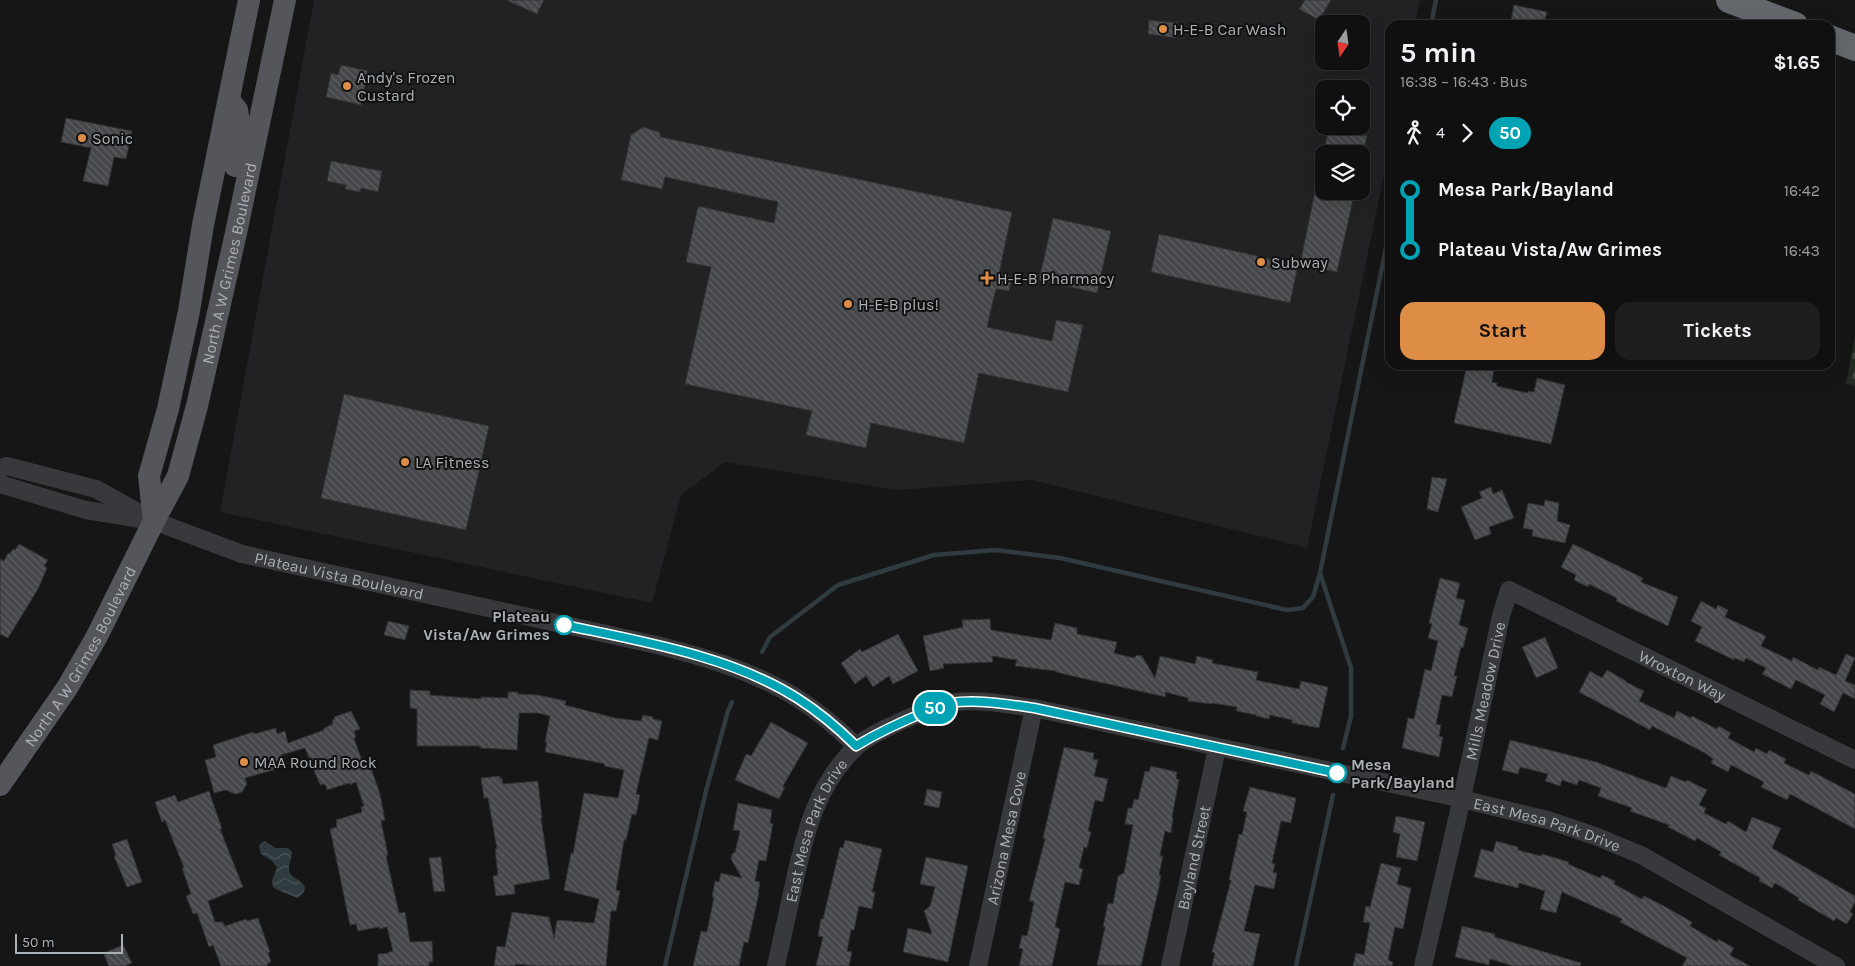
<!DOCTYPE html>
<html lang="en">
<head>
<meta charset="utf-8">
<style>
  :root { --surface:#101011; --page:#1e1e1f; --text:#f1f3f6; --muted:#9c9d9f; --line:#303031; --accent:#de8d47 }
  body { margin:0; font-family:Karla,sans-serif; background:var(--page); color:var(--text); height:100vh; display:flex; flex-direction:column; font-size:19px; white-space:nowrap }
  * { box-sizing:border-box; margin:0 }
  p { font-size:16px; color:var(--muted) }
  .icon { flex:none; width:28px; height:28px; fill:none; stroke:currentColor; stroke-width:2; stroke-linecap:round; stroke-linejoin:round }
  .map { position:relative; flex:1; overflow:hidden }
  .drawer { position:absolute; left:1385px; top:20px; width:450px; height:350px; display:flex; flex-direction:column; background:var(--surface); border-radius:15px; box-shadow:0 5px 20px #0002,0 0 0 1px var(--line) }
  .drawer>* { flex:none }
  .badge { padding:0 10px; border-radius:16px; font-size:18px; line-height:32px }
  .needle { width:32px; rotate:193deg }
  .controls { position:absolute; left:1315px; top:15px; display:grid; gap:10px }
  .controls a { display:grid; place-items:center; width:55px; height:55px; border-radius:10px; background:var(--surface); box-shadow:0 5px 20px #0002,0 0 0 1px var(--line); font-size:25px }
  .scale { position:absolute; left:15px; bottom:12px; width:108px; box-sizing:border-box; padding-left:5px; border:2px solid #a9b0b6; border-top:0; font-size:14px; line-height:18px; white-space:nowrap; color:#a9b0b6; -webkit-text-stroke:4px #111112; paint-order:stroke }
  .map>.badge { position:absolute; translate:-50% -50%; box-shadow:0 0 0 2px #fff }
  .legs { display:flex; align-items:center; gap:8px; height:55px; padding:0 15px; font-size:16px }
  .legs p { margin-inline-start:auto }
  .head { display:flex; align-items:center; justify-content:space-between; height:85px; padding:0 15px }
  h1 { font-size:28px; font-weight:700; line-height:38px }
  .button { display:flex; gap:10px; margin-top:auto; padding:10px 15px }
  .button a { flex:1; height:58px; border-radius:15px; background:var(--accent); color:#111; font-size:20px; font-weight:700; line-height:58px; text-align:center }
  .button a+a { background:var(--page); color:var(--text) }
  ul { padding:0 15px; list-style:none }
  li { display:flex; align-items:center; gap:18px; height:60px; font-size:19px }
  li i { display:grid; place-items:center; width:8px; height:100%; margin:0 6px; background:currentColor }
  li i::after { content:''; width:12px; height:12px; margin:-6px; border:4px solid; border-radius:50%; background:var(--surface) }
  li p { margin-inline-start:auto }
  li:first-child i { background:linear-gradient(#0000 50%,currentColor 0) }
  li:last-child i { background:linear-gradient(currentColor 50%,#0000 0) }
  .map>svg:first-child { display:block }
  .built { fill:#222224; fill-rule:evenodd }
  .cemetery { fill:url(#cemetery-stones) }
  .water { fill:url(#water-waves) }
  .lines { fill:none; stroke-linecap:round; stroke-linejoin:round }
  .stream { stroke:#303b3f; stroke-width:4.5 }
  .building { fill:url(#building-back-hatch); stroke:#303133 }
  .minor { stroke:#37393c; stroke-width:18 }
  .major { stroke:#54565b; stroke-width:22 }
  .highway { stroke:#64686c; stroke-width:26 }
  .line-1-casing { stroke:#fff; stroke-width:11 }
  .line-1 { stroke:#00a3b4; stroke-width:8 }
  .poi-dot { fill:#de8d47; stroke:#111112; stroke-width:2 }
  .stop-1-dot { fill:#fff; stroke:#00a3b4; stroke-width:2.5 }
  .labels { text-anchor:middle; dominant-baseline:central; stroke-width:4; stroke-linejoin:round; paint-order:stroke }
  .poi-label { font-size:16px; fill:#a9b0b6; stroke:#111112; text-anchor:start }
  .street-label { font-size:16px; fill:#a9b0b6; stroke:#111112 }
  .stop-label { font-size:16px; font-weight:bold; fill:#a9b0b6; stroke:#111112; text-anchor:end }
</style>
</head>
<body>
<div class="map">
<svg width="1855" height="966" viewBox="0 0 1855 966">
  <defs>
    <pattern id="cemetery-stones" width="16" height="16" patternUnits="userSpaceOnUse" patternTransform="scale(1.25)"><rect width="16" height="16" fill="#232a22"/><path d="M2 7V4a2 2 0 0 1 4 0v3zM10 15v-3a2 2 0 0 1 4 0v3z" fill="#404640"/></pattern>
    <pattern id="water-waves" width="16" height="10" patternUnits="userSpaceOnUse" patternTransform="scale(1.25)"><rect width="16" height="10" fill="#303b3f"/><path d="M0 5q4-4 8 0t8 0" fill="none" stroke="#4b5558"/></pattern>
    <pattern id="building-back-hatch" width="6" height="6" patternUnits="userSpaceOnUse" patternTransform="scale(1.25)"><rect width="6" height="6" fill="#45474a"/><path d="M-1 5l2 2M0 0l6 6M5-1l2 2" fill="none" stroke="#5d5f62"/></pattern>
  </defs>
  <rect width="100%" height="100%" fill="#161617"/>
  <path class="built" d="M314,0H1420L1415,25H1390V146L1307,548L1032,480L896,490L725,462L681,495L652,603L220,512ZM1324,24H1361V61H1324ZM1324,89H1361V126H1324ZM1324,154H1361V191H1324Z"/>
  <path class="cemetery" d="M1855,336V386L1846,384Z"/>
  <path class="water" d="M265,841L275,848H288L292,852C292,859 287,866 290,873C294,881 316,884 298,898C295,897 276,890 273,887L272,881L277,867L272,861L261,854L259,847L260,844Z"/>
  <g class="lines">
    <path class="stream" d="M1431,25L1436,0
      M762,652L770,637L838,585L934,555L995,550L1060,558L1287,610L1303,608L1313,597L1320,573
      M1343,748L1351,716V668L1320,573L1390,228
      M665,966L706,791L728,711L732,702
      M1296,966L1333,795"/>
  </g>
  <path class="building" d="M506,0H544L537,14Z
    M1305,0H1331L1319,20L1299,9Z
    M1514,5L1547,12L1544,25H1510Z
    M1149,20L1178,23L1176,38L1148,34Z
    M341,65L368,71L361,105L326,97L331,73L338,75Z
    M66,118L132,131L126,159L114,157L108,186L83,181L91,148L61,142Z
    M643,127L659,132L661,137L1012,212L999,274L1012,277L1009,291L996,289L987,327L1052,341L1056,320L1083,325L1068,392L979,373L964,443L871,423L866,448L806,435L812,411L685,384L711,267L686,262L698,206L774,223L778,202L665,177L662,189L621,180L631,135Z
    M1329,128L1367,136L1363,154H1323Z
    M331,161L382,171L378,192L361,188L360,192L345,189L346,185L327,181Z
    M1315,191H1355L1337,272L1300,264Z
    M1053,218L1111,231L1097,293L1039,280Z
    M1159,234L1298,265L1290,303L1151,272Z
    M1467,365L1494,369L1492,382L1497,383V386L1528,393V391L1534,392L1537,378L1565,385L1551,444L1454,423Z
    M344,394L489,426L466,530L321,498Z
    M1432,477L1447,479L1438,512L1427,509Z
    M1491,487L1493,494L1502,490L1514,518L1489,527L1491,534L1475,540L1461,507L1482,498L1479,492Z
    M1545,500L1559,503L1557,521L1570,525L1565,543L1532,536L1533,530L1523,528L1528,503L1544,506Z
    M19,544L48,560L44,566L47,568L38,589L8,638L0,634V559L4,561L8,553L10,554L13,549L15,550Z
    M1573,544L1643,578L1641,582L1678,597L1668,626L1616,601L1617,598L1589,584L1588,587L1574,580L1576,575L1561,567Z
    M1440,578L1460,583L1456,598L1465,600L1459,625L1468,628L1463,648L1461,647L1454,676H1457L1452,697L1442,695L1436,724L1441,725L1439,736L1443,737L1439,757L1402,748L1408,718L1414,719L1425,669L1431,671L1438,641L1428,638L1432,624L1429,623Z
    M1701,601L1716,609L1718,605L1728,610L1725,617L1766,636L1761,646L1792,661L1793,657L1818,670L1819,667L1836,675L1846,654L1855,658L1845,681L1855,685V699L1843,693L1834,712L1820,704L1825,695L1796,680L1791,689L1762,674L1766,668L1746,658L1744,662L1735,658L1734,660L1695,641L1702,627L1691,621Z
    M990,619L991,630L1051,640L1055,623L1077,628V634L1117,642L1114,653L1134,658L1137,655L1142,656L1155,678L1160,656L1195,664L1197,656L1213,660L1212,663L1258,672L1256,680L1299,689L1301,681L1328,687L1319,728L1292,723V720L1270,715L1269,719L1256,716V715L1236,711L1237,707L1212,703V704L1188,701V698L1165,692L1166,697L1081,678L1056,672V671L1015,666L1017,660L992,656L993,662L943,664L944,668L930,671L923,636L963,627L962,620Z
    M388,621L409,626L405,640L384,635Z
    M898,634L918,671L893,684L889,676L873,687L866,676L855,684L841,663L860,649L862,652Z
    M1545,637L1558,668L1536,678L1522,647Z
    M1607,670L1626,681V682L1644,691L1639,701L1674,718L1677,711L1691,718L1692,716L1717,729L1719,726L1731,733L1728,738L1754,752L1756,748L1767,754L1769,750L1786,759L1784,763L1809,775L1811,771L1855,794V829L1790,794L1787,800L1761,787L1764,782L1731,765L1728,772L1711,763L1713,759L1705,753L1652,726L1650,730L1579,692L1590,671L1602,678Z
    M410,690L430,691V695L481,699V697L508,698V692H518V694L538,695L566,701L565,705L615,718L641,721L643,715L653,717V719L662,721L658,740L649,738L636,794L640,795L636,815L632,814L626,840H624L616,890L620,891L616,911H611L606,966H537L516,964L515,966H494L497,946L505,947L512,912L549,917L554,938L557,920L594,923L599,899L564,890L571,853L573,854L584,793L618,798L624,770L604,766L605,764L545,752L547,742H545L550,716L538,713H519L517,750L480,748V746H417V709L410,708Z
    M351,711L360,729L354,731L356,737L354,738L362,761H363L366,767L370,765L380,794L385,820L381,821L388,855L386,856L399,913L405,912L410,942L432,941L433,962H429V966H378V954L389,953V952L393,951L387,927L380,929L379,927L358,931L356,924L350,925L330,829L337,827L336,820L362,812L361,807L364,806L356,782L350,785L349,783L327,790L325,784L320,785L305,748L281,755L284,767L245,778L247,784L242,792L235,794L226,790L214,793L205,760L216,757L213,745L253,732L254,734L276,728L277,734L285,731L288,743L324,730V728L333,724L332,720L335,719L334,717Z
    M771,722L808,743L783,786L785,787L779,799L735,780L746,754L751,756Z
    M1510,740L1596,762L1666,788L1671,776L1686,782L1687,780L1707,790L1699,805L1706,808L1704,813L1726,824L1728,821L1746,832L1752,817L1781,828L1772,848L1855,896V902L1850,912L1853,914L1847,924L1836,918L1834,921L1798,900L1799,898L1775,883L1772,888L1759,881L1760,878L1719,855L1721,852L1697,838L1695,841L1668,827L1669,825L1630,811L1632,808L1598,796L1601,788L1579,780L1577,785L1562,780L1560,786L1545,781L1548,774L1520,767L1518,774L1502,770Z
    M1064,747L1094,753L1093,759L1098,760L1094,776L1108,779L1103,802L1095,800L1088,831L1091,832L1087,848L1084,847L1079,868L1083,869L1079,885L1065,882L1055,927L1060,929L1052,966H1019L1023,949L1019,948L1022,935L1027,936L1034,902L1029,901L1045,839L1043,838Z
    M1151,766L1177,772L1176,779H1179L1172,818H1173L1171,833L1165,831L1160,855L1163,856L1159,875H1161L1159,887L1141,966L1097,965L1105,927H1103L1108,903L1113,904L1118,876L1124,873L1129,846L1133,825L1125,824L1128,808H1132L1134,799L1138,800L1145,771L1149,772Z
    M500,776V779L502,778L503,784L538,781L542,818H541L550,879L514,885L515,894L496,896L493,876L498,875L495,849H497L488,798H484L481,778Z
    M1250,787L1296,798L1291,823L1281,821L1272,863L1275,864L1273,872L1277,873L1274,889L1255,885L1244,931L1260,934L1253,966H1212L1215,953L1212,952L1231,880H1229L1239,834L1242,835L1247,812L1243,811Z
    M927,789L942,792L939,808L924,805Z
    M209,791L222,829H220L243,887L208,901L215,922H223L225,926L246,919L247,921L258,918L270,952L268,953L271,962L267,964L268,966H221L213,945L209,947L197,913L193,914L186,896L191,894L182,868H184L165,820L162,822L155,802L175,795L178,802Z
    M738,803L772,810L770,823L773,824L766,861L759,860L755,881L760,882L758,893H759L748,943L744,942L739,966H693L701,931L707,932L714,897H712L715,881L719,882L721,873L742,878L731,859L732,854L735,852L740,831L733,830Z
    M1396,816L1425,822L1417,861L1396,857L1400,834L1393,832Z
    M127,839L142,882L127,887L114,856L116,855L112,844Z
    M845,840L882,849L872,892H875L872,909L859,906L854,930H851L847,951L852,952L849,966H816L823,937L818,936L820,924L821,919H823L840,847L843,848Z
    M1496,841L1518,847V850L1541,856L1542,854L1569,862L1568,864L1600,878L1602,875L1615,881L1614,884L1642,899L1644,896L1664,906L1692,922L1690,926L1717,942L1718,939L1734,948L1730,955L1750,966H1682L1687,958L1620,922L1622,919L1562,892L1556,913L1540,909L1545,891L1519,883L1518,888L1474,877L1481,849L1493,852Z
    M441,857L445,891L434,892L429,858Z
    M926,857L968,866L948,962L903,952L908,928L932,934L924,911L930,906L935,887L920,884Z
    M1381,863L1401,868L1397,884L1411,888L1403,929L1395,927L1388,960L1393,962L1392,966H1353L1356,953L1364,955L1370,923L1363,922L1366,906L1370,907Z
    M1462,926L1495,934V937L1581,963L1580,966H1513L1490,959L1489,965L1455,957Z
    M123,945L132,963L125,966H109L104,955L107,954L106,952Z"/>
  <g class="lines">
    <g class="minor">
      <path id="s1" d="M0,468L7,466L96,489L154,521L242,554L661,646C707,658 756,672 797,698C819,712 838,728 856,746"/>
      <path d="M0,482L3,485L86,510L141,519"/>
      <path id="s2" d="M776,966C782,939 788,912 794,884C805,833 816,786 855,748C866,737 883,730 897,723C913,716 930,708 947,704C970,697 1010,705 1034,708L1449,796L1548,820L1595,836L1641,855L1836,966"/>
      <path id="s3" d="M978,966L1034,708"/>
      <path id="s4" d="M1170,966L1217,748"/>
      <path id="s5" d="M1423,966L1462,798L1501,616L1509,590L1855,760"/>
    </g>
    <g class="major">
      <path d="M229,100L237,110L241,136L235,166"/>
      <path d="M154,521L149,476L168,409L189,311L203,225L249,0"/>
      <path id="s6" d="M0,785L67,688L96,638L154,521L178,476L197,406L236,233L285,0"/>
    </g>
    <path class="highway" d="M1729,0L1795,25
      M1830,38L1855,48"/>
  </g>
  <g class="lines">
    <defs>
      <path id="line-1" d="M564,625C640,641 731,656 797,698C819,712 838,728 856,746C879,732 903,721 928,711C935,708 943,704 950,703C978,699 1006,704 1034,708L1337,773"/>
    </defs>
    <use href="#line-1" class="line-1-casing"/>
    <use href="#line-1" class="line-1"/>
  </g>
  <g class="poi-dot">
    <circle cx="1163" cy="29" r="5"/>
    <circle cx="347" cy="86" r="5"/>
    <circle cx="82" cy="138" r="5"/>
    <circle cx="1261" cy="262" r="5"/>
    <path d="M984.5 270.5h5v5h5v5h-5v5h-5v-5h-5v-5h5z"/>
    <circle cx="848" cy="304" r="5"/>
    <circle cx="405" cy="462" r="5"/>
    <circle cx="244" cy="762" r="5"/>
  </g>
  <g class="stop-1-dot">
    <circle cx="564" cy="625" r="9"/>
    <circle cx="1337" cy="773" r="9"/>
  </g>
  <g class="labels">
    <g class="poi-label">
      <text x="1173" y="29">H-E-B Car Wash</text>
      <text x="357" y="77">Andy's Frozen<tspan x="357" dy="18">Custard</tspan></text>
      <text x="92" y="138">Sonic</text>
      <text x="1271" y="262">Subway</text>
      <text x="997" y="278">H-E-B Pharmacy</text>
      <text x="858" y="304">H-E-B plus!</text>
      <text x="415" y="462">LA Fitness</text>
      <text x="254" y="762">MAA Round Rock</text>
    </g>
    <g class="street-label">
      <text stroke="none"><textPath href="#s6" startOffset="576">North A W Grimes Boulevard</textPath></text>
      <text stroke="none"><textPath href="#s1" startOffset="359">Plateau Vista Boulevard</textPath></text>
      <text stroke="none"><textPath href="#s6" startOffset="152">North A W Grimes Boulevard</textPath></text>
      <text stroke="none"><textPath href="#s5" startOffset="579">Wroxton Way</textPath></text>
      <text stroke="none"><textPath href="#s5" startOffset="282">Mills Meadow Drive</textPath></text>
      <text stroke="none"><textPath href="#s2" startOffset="952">East Mesa Park Drive</textPath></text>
      <text stroke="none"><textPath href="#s2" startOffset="142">East Mesa Park Drive</textPath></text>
      <text stroke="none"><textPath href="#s3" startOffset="131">Arizona Mesa Cove</textPath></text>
      <text stroke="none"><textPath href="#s4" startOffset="111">Bayland Street</textPath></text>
    </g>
    <g class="stop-label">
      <text x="550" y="616">Plateau<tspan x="550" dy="18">Vista/Aw Grimes</tspan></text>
      <text x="1351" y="764" text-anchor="start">Mesa<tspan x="1351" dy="18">Park/Bayland</tspan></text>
    </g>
  </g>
</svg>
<div class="controls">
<a><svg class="needle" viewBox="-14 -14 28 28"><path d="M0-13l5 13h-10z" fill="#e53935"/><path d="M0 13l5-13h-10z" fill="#9c9d9f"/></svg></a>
<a><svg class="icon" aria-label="locate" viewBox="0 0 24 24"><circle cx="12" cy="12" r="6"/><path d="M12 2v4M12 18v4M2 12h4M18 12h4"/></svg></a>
<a><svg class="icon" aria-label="layers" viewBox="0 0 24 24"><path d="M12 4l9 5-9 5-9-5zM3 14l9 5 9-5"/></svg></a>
</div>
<div class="scale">50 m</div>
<b class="badge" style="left:935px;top:708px;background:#00a3b4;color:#fff">50</b>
<section class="drawer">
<div class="head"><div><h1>5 min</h1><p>16:38 – 16:43 · Bus</p></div><b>$1.65</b></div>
<div class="legs"><svg class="icon" aria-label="walk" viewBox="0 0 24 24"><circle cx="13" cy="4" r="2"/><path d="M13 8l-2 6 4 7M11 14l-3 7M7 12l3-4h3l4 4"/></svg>4<svg class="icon" aria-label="forward" viewBox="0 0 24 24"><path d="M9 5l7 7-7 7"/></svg><b class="badge" style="background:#00a3b4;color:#fff">50</b></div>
<ul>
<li><i style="color:#00a3b4"></i><b>Mesa Park/Bayland</b><p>16:42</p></li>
<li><i style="color:#00a3b4"></i><b>Plateau Vista/Aw Grimes</b><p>16:43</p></li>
</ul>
<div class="button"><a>Start</a><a>Tickets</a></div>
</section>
</div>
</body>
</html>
